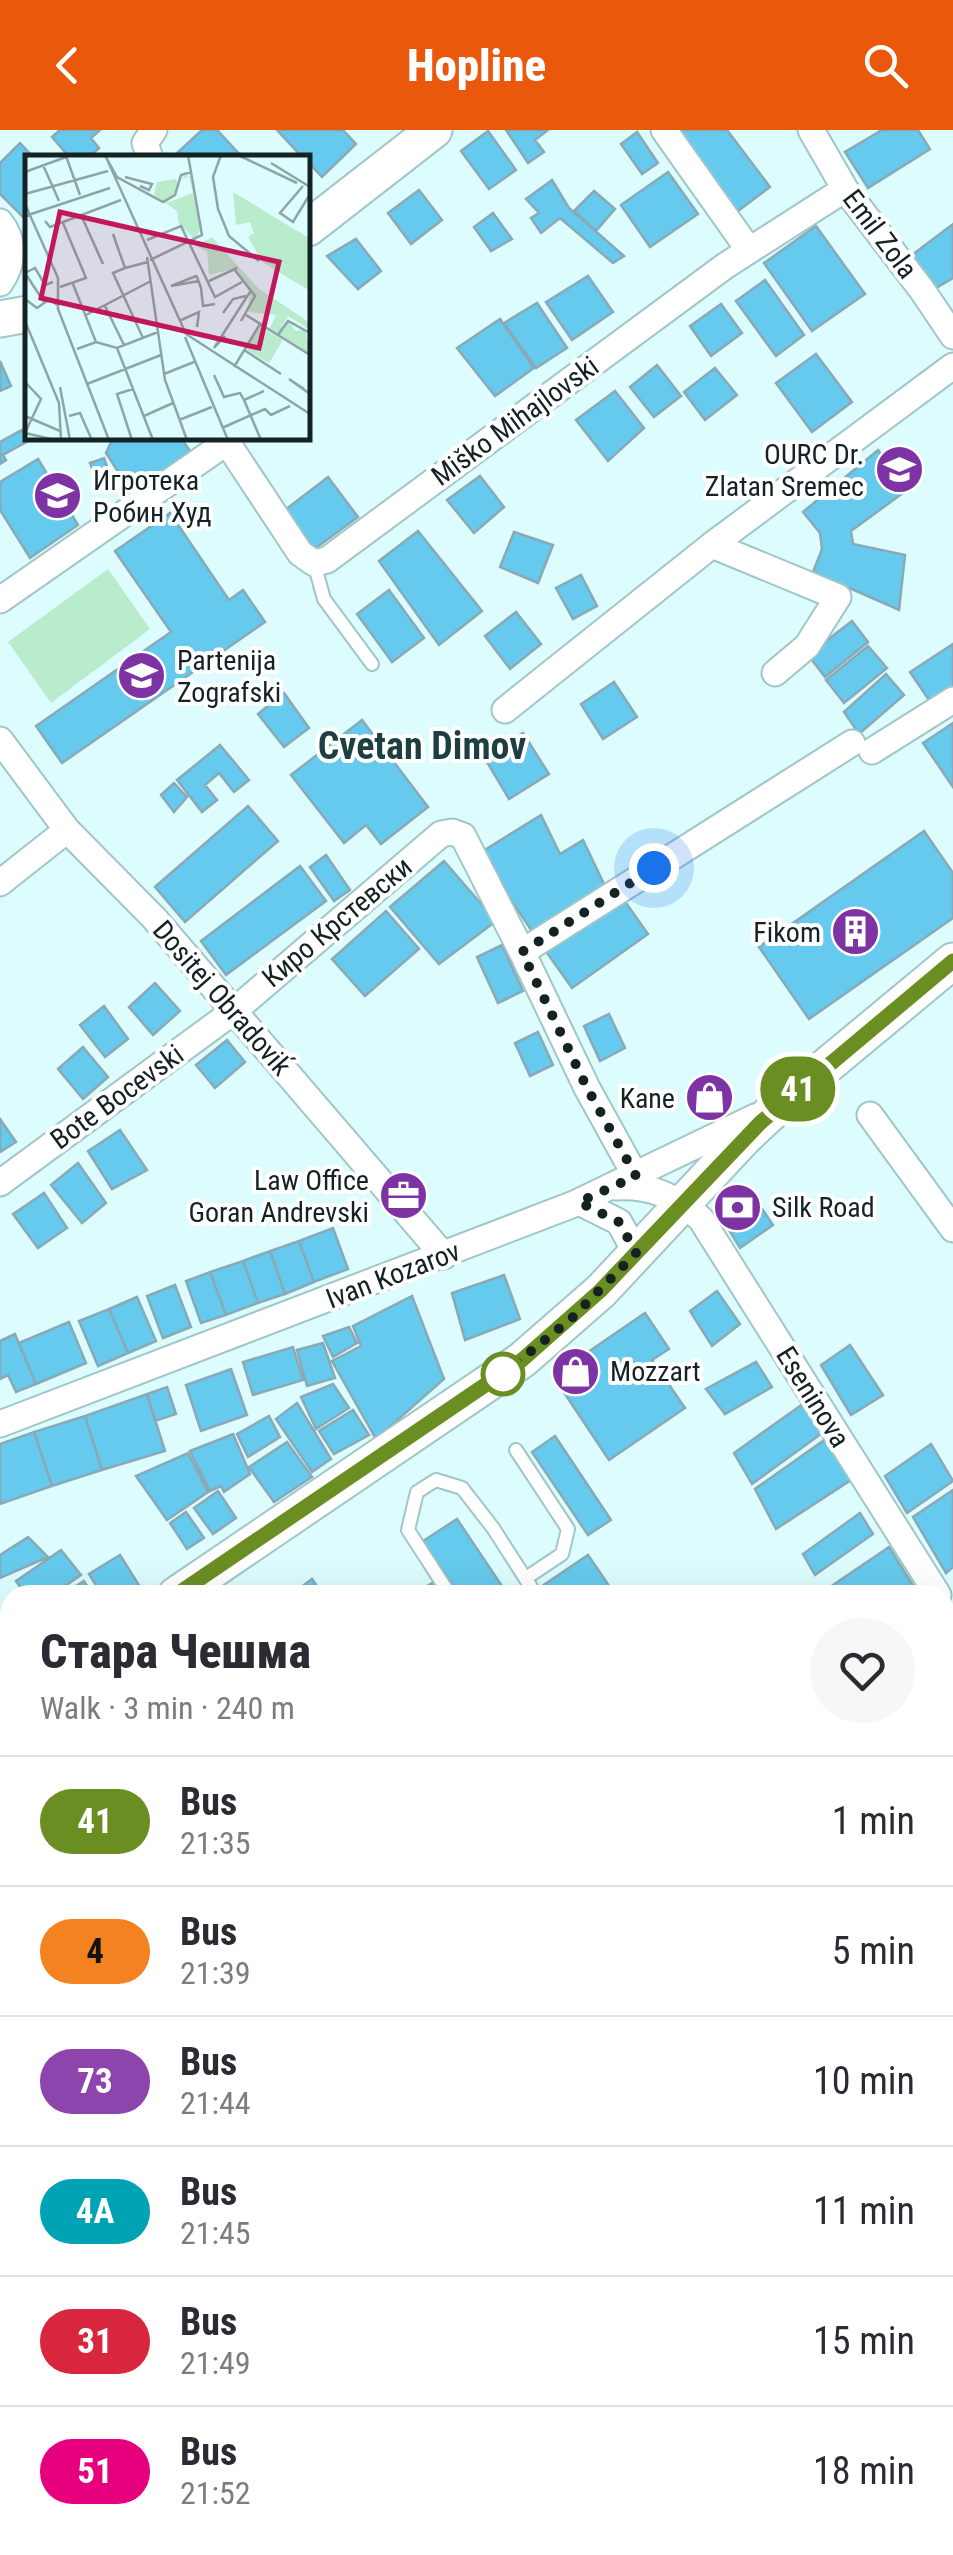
<!DOCTYPE html>
<html lang="en">
<head>
<meta charset="utf-8">
<style>
  :root { --surface:#fff; --page:#f7f7f7; --text:#2b2b33; --muted:#7c7c81; --line:#e1e1e2; --accent:#ea580c }
  body { margin:0; font-family:"Roboto Condensed",sans-serif; background:var(--page); color:var(--text); height:100vh; display:flex; flex-direction:column; font-size:38px; white-space:nowrap }
  * { box-sizing:border-box; margin:0 }
  p { font-size:32px; color:var(--muted) }
  .icon { flex:none; width:55px; height:55px; fill:none; stroke:currentColor; stroke-width:2; stroke-linecap:round; stroke-linejoin:round }
  .map { position:relative; flex:1; overflow:hidden }
  .panel { position:absolute; left:0px; top:1455px; width:955px; height:970px; display:flex; flex-direction:column; background:var(--surface); border-radius:30px 30px 0 0; box-shadow:0 10px 40px #0002 }
  .panel>* { flex:none }
  .badge { padding:0 20px; border-radius:32px; font-size:35px; line-height:65px }
  .you { position:absolute; width:50px; height:50px; margin:-25px; border:8px solid #fff; border-radius:50%; background:#1a73e8; box-shadow:0 0 0 15px #1a73e833 }
  .map>.badge { position:absolute; translate:-50% -50%; box-shadow:0 0 0 5px #fff }
  .round { display:grid; place-items:center; flex:none; width:105px; height:105px; border-radius:52px; background:var(--page) }
  .summary { display:flex; align-items:center; justify-content:space-between; height:170px; padding:0 40px }
  h1 { font-size:48px; font-weight:800; line-height:75px }
  ul { padding:0; list-style:none }
  li { display:flex; align-items:center; gap:30px; height:130px; padding:0 40px; border-top:2px solid var(--line) }
  li div { flex:1 }
  li b { display:block; font-size:38px }
  li em { font-style:normal }
  li .badge { min-width:110px; font-weight:700; text-align:center }
  header { display:flex; justify-content:space-between; align-items:center; height:130px; padding:0 40px; background:var(--accent); color:#fff; font-size:45px; font-weight:800 }
  .map>svg:first-child { display:block }
  .green { fill:#b8eccc }
  .building { fill:#65caed; stroke:#89a9b6; stroke-width:2.5 }
  .lines { fill:none; stroke-linecap:round; stroke-linejoin:round }
  .lane-casing { stroke:#a1c6c8; stroke-width:16 }
  .street-casing { stroke:#a1c6c8; stroke-width:29 }
  .secondary-casing { stroke:#a1c6c8; stroke-width:39 }
  .lane { stroke:#fff; stroke-width:12 }
  .street { stroke:#fff; stroke-width:25 }
  .secondary { stroke:#fff; stroke-width:35 }
  .rail-casing { stroke:#5e7274; stroke-width:10 }
  .rail { stroke:#fff; stroke-width:6; stroke-dasharray:19; stroke-linecap:butt }
  .line-casing { stroke:#fff; stroke-width:22 }
  .line { stroke:#6b8e23; stroke-width:15 }
  .walk { stroke:#142223; stroke-width:10; stroke-dasharray:0 18 }
  .stop-dot { fill:#fff; stroke:#6b8e23; stroke-width:5 }
  .labels { text-anchor:middle; dominant-baseline:central; stroke-width:8; stroke-linejoin:round; paint-order:stroke }
  .street-label { font-size:28px; fill:#142223; stroke:#fff }
  .poi-label { font-size:28px; fill:#142223; stroke:#fff; text-anchor:end }
  .district-label { font-size:38px; font-weight:bold; fill:#1d3f41; stroke:#fff }
  .inset-road { fill:none; stroke:#8da5a6; stroke-width:2.5 }
  .view { fill:#c2185b; fill-opacity:0.15; stroke:#c2185b; stroke-width:5 }
  .inset-edge { fill:none; stroke:#142223; stroke-width:5 }
</style>
</head>
<body>
<header><svg class="icon" aria-label="back" viewBox="0 0 24 24"><path d="M15 5l-7 7 7 7"/></svg>Hopline<svg class="icon" aria-label="search" viewBox="0 0 24 24"><circle cx="10" cy="10" r="6"/><path d="M15 15l6 6"/></svg></header>
<div class="map">
<svg width="953" height="2425" viewBox="0 0 953 2425">
  <rect width="100%" height="100%" fill="#ddfcfe"/>
  <path class="green" d="M108,439L150,499L51,573L8,512Z
    M945,1536L953,1545V1785L945,1795Z
    M953,2221V2425H856L859,2415H945V2226Z
    M0,2298L10,2302V2415H226L222,2425H0Z
    M375,2415H565L561,2425H400Z"/>
  <path class="building" d="M60,0H100L91,8L99,18L88,28H70L52,7Z
    M202,0H217L243,28H177L175,25Z
    M277,0H343L356,14L322,47L308,32V28H303Z
    M506,0H548L535,10L544,22L528,33Z
    M668,0H727L770,57L730,87Z
    M882,0H918L930,19L868,58L845,22Z
    M488,1L516,40L489,59L461,21Z
    M637,2L658,33L642,44L621,14Z
    M20,13L34,28H28V92L0,64V33Z
    M668,42L698,84L650,117L621,75Z
    M552,50L569,78L624,126L613,133L560,88L541,103L531,88L539,83L526,69Z
    M419,60L442,90L411,114L388,83Z
    M594,61L615,79L596,101L574,81Z
    M493,83L512,109L491,121L474,97Z
    M953,94V148L936,158L912,125Z
    M816,96L865,164L812,201L764,133Z
    M356,109L381,141L358,159L327,126Z
    M588,146L613,182L572,210L546,172Z
    M765,150L804,205L776,226L736,171Z
    M537,173L567,218L536,238L504,193Z
    M721,174L742,203L711,226L690,196Z
    M500,189L534,238L495,266L457,218Z
    M816,224L852,272L812,302L776,253Z
    M0,231L11,256L0,261Z
    M657,235L681,266L654,287L630,257Z
    M715,238L737,265L705,290L684,262Z
    M615,261L644,298L608,331L576,290Z
    M22,300L28,311L3,325L6,330L0,334V312Z
    M113,308H181L190,321L133,365L106,323Z
    M878,320L907,360L851,401L853,414L905,425L899,480L813,442L822,419L820,403L803,382Z
    M104,328L112,352L99,357L90,333Z
    M38,329L78,395L30,428L0,380V352Z
    M480,346L504,377L474,403L447,370Z
    M328,347L358,387L313,420L285,380Z
    M170,383L229,470L243,460L265,492L62,633L36,596L171,502L115,421Z
    M418,401L482,481L439,515L379,431Z
    M514,402L553,415L538,453L500,437Z
    M581,445L597,476L573,489L556,458Z
    M389,460L424,508L392,532L357,484Z
    M516,482L541,514L510,539L485,506Z
    M852,491L868,512L825,547L808,525Z
    M953,514V559L931,573L910,542Z
    M868,516L887,538L844,573L826,550Z
    M886,544L904,565L859,604L844,582Z
    M614,552L637,587L603,609L581,574Z
    M284,563L309,598L284,617L258,584Z
    M362,590L428,677L381,714L366,695L344,713L291,645Z
    M953,593V657L923,613Z
    M523,603L549,644L509,669L484,627Z
    M220,615L249,650L234,662L219,643L205,655L217,670L202,682L177,650Z
    M174,653L187,667L174,682L161,665Z
    M248,676L278,711L185,792L155,757Z
    M541,685L560,724L583,710L605,756L535,806L480,723Z
    M924,701L953,743V788L809,889L759,817Z
    M326,725L350,760L334,771L310,737Z
    M444,731L496,791L439,834L390,777Z
    M300,736L326,771L226,845L201,811Z
    M621,766L648,804L572,858L545,820Z
    M386,781L419,819L365,866L332,829Z
    M502,815L523,861L498,873L477,827Z
    M155,853L180,881L153,905L129,877Z
    M104,876L128,909L105,927L80,895Z
    M609,884L625,918L600,931L584,896Z
    M538,902L553,935L530,946L515,913Z
    M227,910L245,932L215,958L196,935Z
    M83,917L108,947L83,969L58,939Z
    M0,989L16,1012L0,1022Z
    M120,1000L147,1040L112,1059L88,1021Z
    M78,1033L106,1073L82,1093L51,1055Z
    M748,1058L773,1095L740,1118L718,1082Z
    M44,1063L67,1098L38,1118L13,1084Z
    M333,1098L348,1139L314,1152L299,1111Z
    M299,1111L314,1152L285,1164L270,1121Z
    M270,1121L285,1164L258,1173L243,1131Z
    M243,1131L258,1173L226,1185L210,1142Z
    M210,1142L226,1185L201,1193L186,1151Z
    M504,1145L520,1189L465,1210L452,1163Z
    M175,1155L191,1197L163,1208L147,1166Z
    M717,1161L740,1194L712,1216L690,1181Z
    M412,1166L444,1249L376,1309L332,1231L361,1216L353,1196Z
    M137,1167L156,1211L128,1223L109,1179Z
    M109,1179L128,1223L98,1236L79,1191Z
    M645,1183L669,1219L652,1230L685,1278L609,1330L553,1246Z
    M69,1192L86,1233L36,1254L19,1213Z
    M349,1197L357,1213L333,1227L323,1206Z
    M15,1204L36,1254L16,1262L8,1245L0,1249V1211Z
    M323,1213L335,1248L307,1256L297,1220Z
    M850,1215L883,1265L851,1285L821,1235Z
    M293,1217L303,1250L253,1265L243,1232Z
    M756,1232L772,1257L725,1284L706,1259Z
    M231,1239L247,1285L201,1301L186,1255Z
    M333,1254L349,1278L316,1299L301,1267Z
    M167,1257L176,1284L155,1291L147,1264Z
    M147,1264L165,1321L102,1340L85,1286Z
    M807,1271L825,1301L752,1354L734,1323Z
    M297,1273L331,1329L312,1342L276,1289Z
    M353,1280L369,1305L334,1324L319,1301Z
    M85,1286L102,1340L52,1356L34,1302Z
    M269,1286L280,1307L248,1327L237,1304Z
    M34,1302L52,1356L0,1374V1314Z
    M233,1304L250,1344L224,1362L221,1356L210,1361L190,1321Z
    M555,1306L611,1390L588,1405L532,1322Z
    M827,1308L851,1350L776,1399L755,1359Z
    M287,1312L312,1347L274,1372L249,1337Z
    M931,1314L953,1351L907,1383L885,1346Z
    M188,1323L208,1362L167,1390L136,1346Z
    M953,1360V1437L946,1443L913,1387Z
    M218,1361L236,1388L213,1404L194,1378Z
    M186,1382L204,1408L187,1419L170,1393Z
    M860,1383L873,1404L815,1445L803,1424Z
    M457,1389L508,1465H459L423,1411Z
    M28,1407L48,1427L0,1448V1425Z
    M889,1417L917,1462L915,1465H841L833,1455Z
    M61,1420L81,1445L52,1465H26L16,1451Z
    M120,1425L142,1460L133,1465H102L89,1444Z
    M588,1425L614,1463L548,1465L542,1456Z
    M312,1449L323,1465H290Z
    M84,1451L92,1465H62Z
    M432,1453L441,1465H414Z
    M0,1505L10,1523V1541L0,1547Z
    M10,1671V1720L0,1716V1683Z
    M0,2074L10,2077V2100L6,2114L0,2112Z
    M263,2415H280L308,2425H259Z"/>
  <g class="lines">
    <defs>
      <path id="lane" d="M314,433L324,469L372,534
        M516,1320L568,1399L562,1424L526,1448
        M450,1465L408,1400L417,1362L436,1350L462,1358L493,1398L536,1465
        M945,2110L953,2092"/>
      <path id="street" d="M664,0L749,120
        M811,0L845,59L922,160L953,206
        M150,28L145,13L154,0
        M0,92C15,111 14,133 0,153
        M224,308L300,423L314,433L327,430L725,136L845,59
        M712,415L838,467L807,516L775,543
        M0,470L227,312
        M505,580L712,415L953,236
        M0,610L67,700L154,788L444,1126
        M872,621L953,570
        M0,753L67,700
        M870,985L953,1099
        M635,1045L587,958L522,822L852,613
        M0,1053L234,881L441,704L452,702L463,706L522,822
        M616,1057C651,1055 675,1066 701,1089L938,1465
        M579,1072L619,1092L636,1123
        M0,1294L574,1074L755,987
        M0,1987L10,1991
        M0,2028L10,2031
        M0,2187L10,2158
        M0,2295L10,2299
        M238,2425L242,2415"/>
      <path id="secondary" d="M308,98L434,0
        M0,189L28,184
        M176,1465L522,1230L601,1161L744,1008L777,977L953,831
        M0,1591L10,1581"/>
    </defs>
    <use href="#lane" class="lane-casing"/>
    <use href="#street" class="street-casing"/>
    <use href="#secondary" class="secondary-casing"/>
    <use href="#lane" class="lane"/>
    <use href="#street" class="street"/>
    <use href="#secondary" class="secondary"/>
    <defs>
      <path id="rail" d="M945,1864L953,1854
        M600,2425L604,2415"/>
    </defs>
    <use href="#rail" class="rail-casing"/>
    <use href="#rail" class="rail"/>
  </g>
  <g class="lines">
    <defs>
      <path id="line" d="M176,1465L522,1230L600,1161L761,992L953,831"/>
    </defs>
    <use href="#line" class="line-casing"/>
    <use href="#line" class="line"/>
    <path class="walk" d="M503,1244L572,1188L636,1123L619,1092L579,1072L636,1046L587,958L522,822L654,738"/>
  </g>
  <defs>
    <symbol id="school-disc" viewBox="-11 -11 22 22"><circle r="9.5" fill="#7e33a5" stroke="#fff"/><path d="M0-5L7-2L0 1L-7-2ZM-4 1L0 2.5L4 1V4Q0 6-4 4Z" fill="#fff"/></symbol>
    <symbol id="building-disc" viewBox="-11 -11 22 22"><circle r="9.5" fill="#7e33a5" stroke="#fff"/><path d="M-4-6H4V6H1V3H-1V6H-4ZM-2.5-4.3h1.7v1.8h-1.7ZM.8-4.3h1.7v1.8H.8ZM-2.5-1h1.7V.8h-1.7ZM.8-1h1.7V.8H.8Z" fill="#fff"/></symbol>
    <symbol id="shop-disc" viewBox="-11 -11 22 22"><circle r="9.5" fill="#7e33a5" stroke="#fff"/><path d="M-5-2.5h2.3a2.7 3.5 0 0 1 5.4 0H5L5.5 6h-11ZM-1.5-2.5h3a1.5 2.3 0 0 0-3 0Z" fill="#fff"/></symbol>
    <symbol id="office-disc" viewBox="-11 -11 22 22"><circle r="9.5" fill="#7e33a5" stroke="#fff"/><path d="M-6-3h4V-5.5h4V-3h4V5H-6ZM-1-4.5V-3h2v-1.5ZM-6 0V1H6V0Z" fill="#fff"/></symbol>
    <symbol id="bank-disc" viewBox="-11 -11 22 22"><circle r="9.5" fill="#7e33a5" stroke="#fff"/><path d="M-6-4H6V4H-6ZM0-2.3a2.3 2.3 0 1 0 0 4.6a2.3 2.3 0 1 0 0-4.6Z" fill="#fff"/></symbol>
  </defs>
  <g fill-rule="evenodd">
    <use href="#school-disc" x="872" y="312" width="55" height="55"/>
    <use href="#school-disc" x="30" y="338" width="55" height="55"/>
    <use href="#school-disc" x="114" y="518" width="55" height="55"/>
    <use href="#building-disc" x="828" y="774" width="55" height="55"/>
    <use href="#shop-disc" x="682" y="940" width="55" height="55"/>
    <use href="#office-disc" x="376" y="1038" width="55" height="55"/>
    <use href="#bank-disc" x="710" y="1050" width="55" height="55"/>
    <use href="#shop-disc" x="548" y="1214" width="55" height="55"/>
  </g>
  <circle class="stop-dot" cx="503" cy="1244" r="20"/>
  <g class="labels">
    <g class="street-label">
      <text transform="translate(880 104) rotate(53)">Emil Zola</text>
      <text transform="translate(515 291) rotate(-36)">Miško Mihajlovski</text>
      <text transform="translate(337 792) rotate(-40)">Киро Крстевски</text>
      <text transform="translate(222 868) rotate(49)">Dositej Obradoviḱ</text>
      <text transform="translate(117 967) rotate(-36)">Bote Bocevski</text>
      <text transform="translate(393 1145) rotate(-21)">Ivan Kozarov</text>
      <text transform="translate(813 1267) rotate(58)">Eseninova</text>
    </g>
    <g class="poi-label">
      <text x="864" y="324">OURC Dr.<tspan x="864" dy="32">Zlatan Sremec</tspan></text>
      <text x="93" y="350" text-anchor="start">Игротека<tspan x="93" dy="32">Робин Худ</tspan></text>
      <text x="177" y="530" text-anchor="start">Partenija<tspan x="177" dy="32">Zografski</tspan></text>
      <text x="821" y="802">Fikom</text>
      <text x="675" y="968">Kane</text>
      <text x="369" y="1050">Law Office<tspan x="369" dy="32">Goran Andrevski</tspan></text>
      <text x="772" y="1077" text-anchor="start">Silk Road</text>
      <text x="610" y="1241" text-anchor="start">Mozzart</text>
    </g>
    <g class="district-label">
      <text x="422" y="616">Cvetan Dimov</text>
    </g>
  </g>
  <g transform="translate(25 25)">
    <rect width="285" height="285" fill="#ddfcfe"/>
    <path d="M160,20L165,21L177,71L170,85L154,69L152,56L129,40L132,27L151,24L154,32L142,48L168,38L164,21L156,25ZM208,37L284,83L285,136L237,107L223,82L229,78L225,67L211,70ZM187,82L233,133L285,168V175L263,161L256,172L263,166L271,176L280,174L285,199L245,173L251,160L223,157L225,137L209,114L184,120L182,97L171,91ZM235,171L258,185L244,208L220,194Z" fill="#b8eccc"/>
    <path class="inset-road" d="M80,0L161,179L285,259M196,0L188,22L193,54L204,81L234,106M213,0L272,28M41,1L55,40M81,2L92,22L138,47L150,40L156,20L166,17M246,8L285,32M18,10L34,46M0,17L41,2M100,22L127,29L124,35L115,31M278,31L255,58L268,67L285,39M0,39L83,16M0,49L33,123V154L84,285M56,60L78,109M0,61L85,33M20,66L25,72L96,45M88,79L100,113L123,107M122,85L156,71L190,142L217,127M122,102L140,225L162,285M125,105L177,80L163,0M100,113L88,118L118,183M209,114L230,141L216,166M0,118L10,113L20,130L28,127M0,118L19,147M174,126L146,131L171,121L172,122L176,133M184,126L212,113M48,129L71,187M35,132L61,123L38,68M176,133L178,151L190,149M0,144L12,153L25,144L32,150M80,151L99,190M198,158L208,144L221,141M61,160L126,126M221,160L285,200M0,166L34,248L36,285M154,166L174,157L172,172M253,180L263,166L285,178M200,181L189,193L225,137M160,182L203,285M92,193L128,285M52,194L71,187L92,193L133,177M219,195L256,219M209,212L235,169M139,219L169,207M189,220L199,242L215,238L219,245M0,227L16,244L0,278M62,229L136,200M35,232L45,285M279,234L264,224L285,239M0,261L35,276M44,261L55,258L66,283M119,261L148,248M154,265L187,252M197,273L240,254L246,260L265,251M0,278L30,285M107,285L92,239L108,234M236,285L219,245L239,236"/>
    <path class="view" d="M35,57L254,107L234,193L16,143Z"/>
    <rect width="285" height="285" class="inset-edge"/>
  </g>
</svg>
<div class="you" style="left:654px;top:738px"></div>
<b class="badge" style="left:798px;top:959px;background:#6b8e23;color:#fff">41</b>
<section class="panel">
<div class="summary"><div><h1>Стара Чешма</h1><p>Walk · 3 min · 240 m</p></div><a class="round"><svg class="icon" aria-label="heart" viewBox="0 0 24 24"><path d="M12 20l-8-8c-3-5 5-10 8-4 3-6 11-1 8 4z"/></svg></a></div>
<ul>
<li><span class="badge" style="background:#6b8e23;color:#fff">41</span><div><b>Bus</b><p>21:35</p></div><em>1 min</em></li>
<li><span class="badge" style="background:#f58220;color:#111">4</span><div><b>Bus</b><p>21:39</p></div><em>5 min</em></li>
<li><span class="badge" style="background:#8e44ad;color:#fff">73</span><div><b>Bus</b><p>21:44</p></div><em>10 min</em></li>
<li><span class="badge" style="background:#00a3b4;color:#fff">4A</span><div><b>Bus</b><p>21:45</p></div><em>11 min</em></li>
<li><span class="badge" style="background:#d7263d;color:#fff">31</span><div><b>Bus</b><p>21:49</p></div><em>15 min</em></li>
<li><span class="badge" style="background:#e6007e;color:#fff">51</span><div><b>Bus</b><p>21:52</p></div><em>18 min</em></li>
</ul>
</section>
</div>
</body>
</html>
